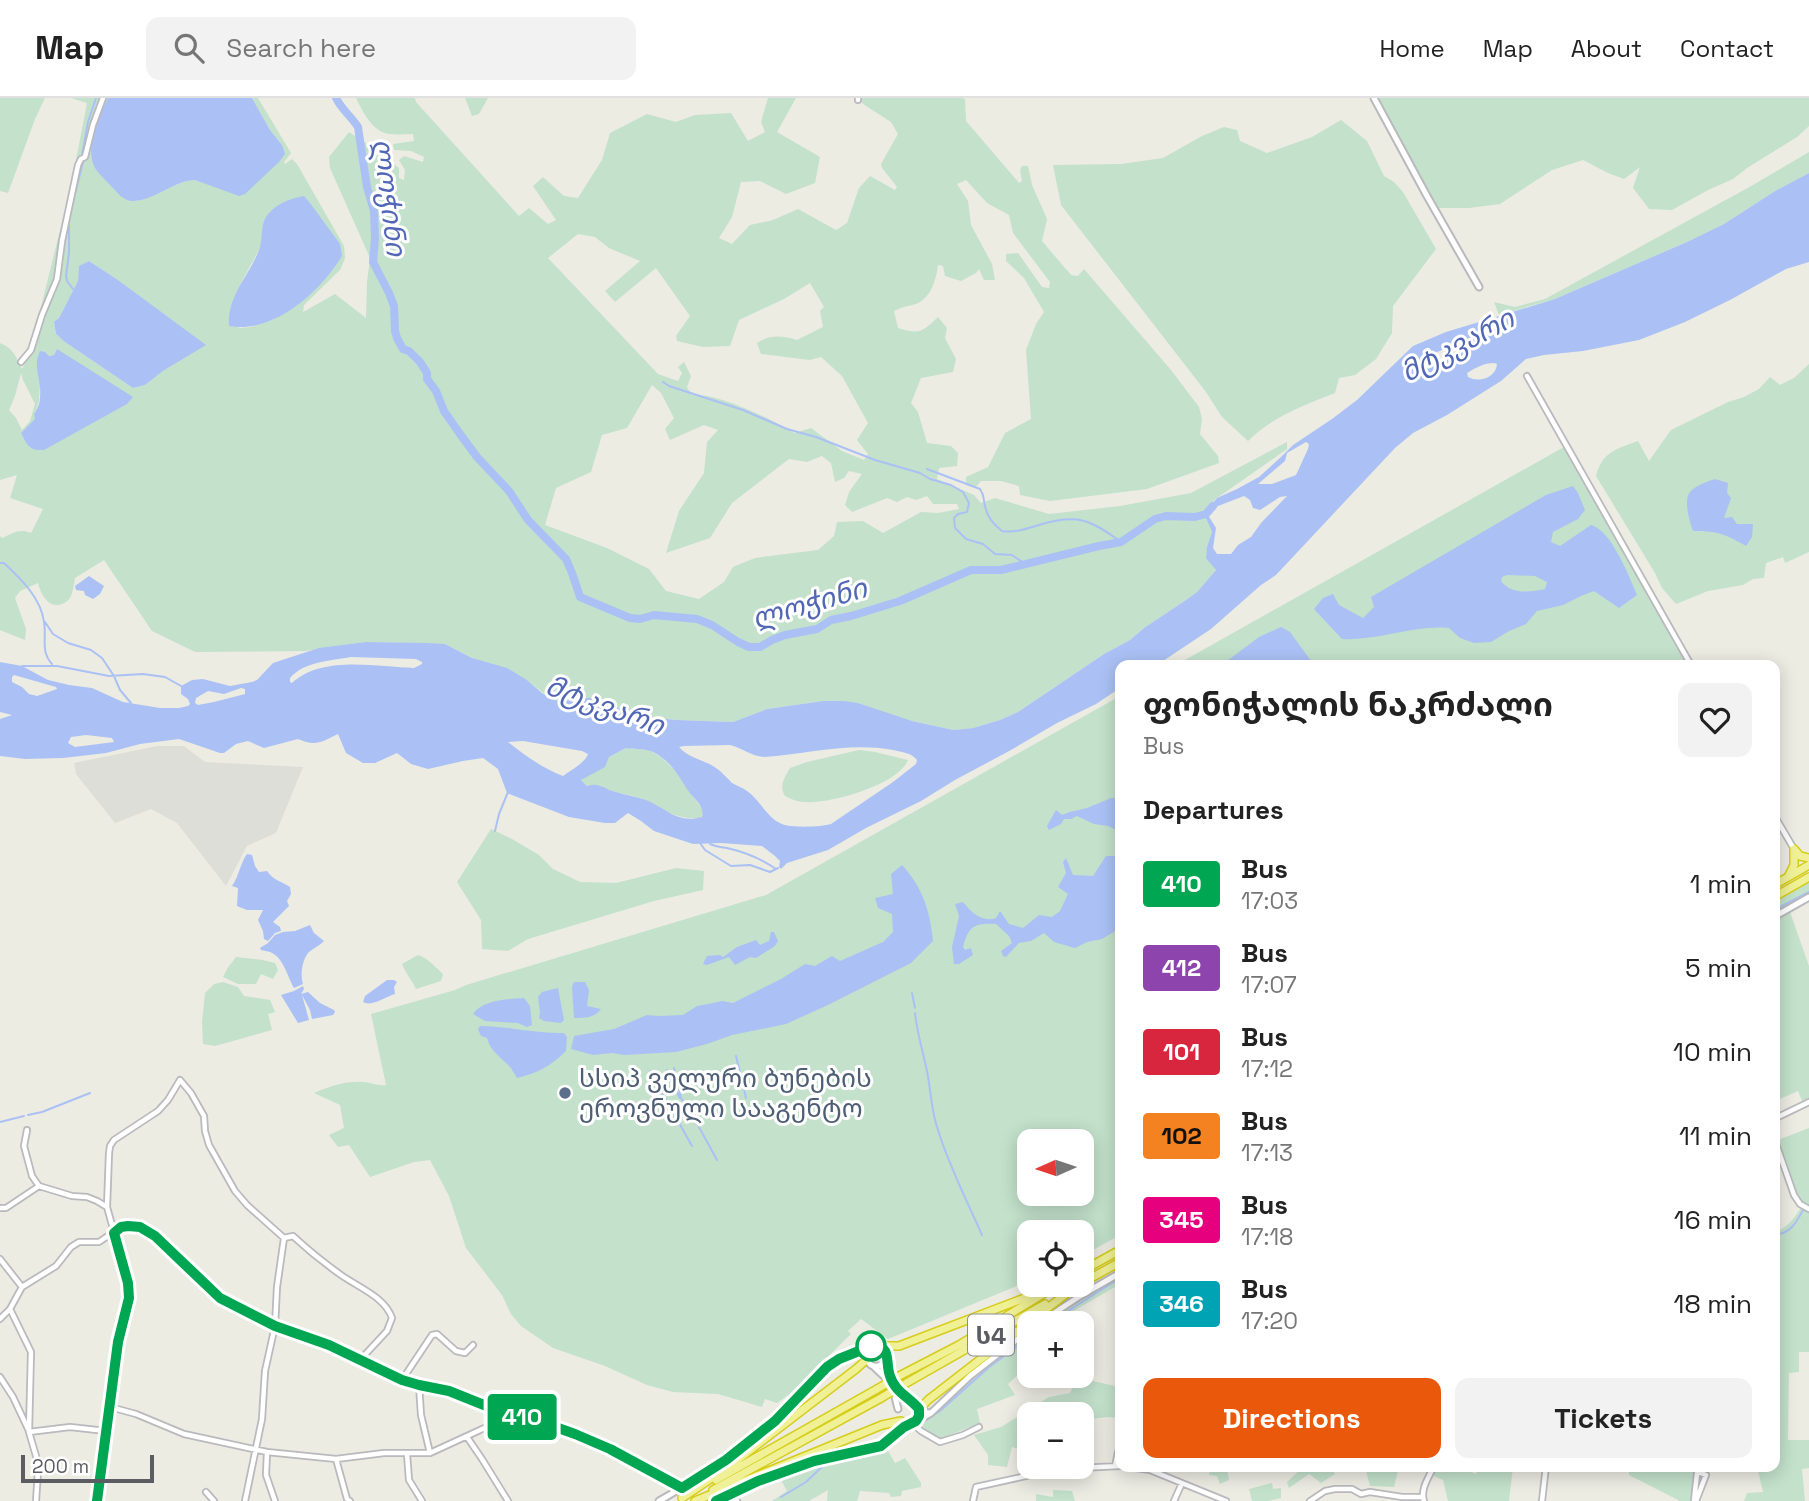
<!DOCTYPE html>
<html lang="en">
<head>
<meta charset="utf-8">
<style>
  :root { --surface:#fff; --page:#f2f2f2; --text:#222; --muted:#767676; --line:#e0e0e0; --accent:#ea580c }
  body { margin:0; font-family:"Space Grotesk","Noto Sans Georgian",sans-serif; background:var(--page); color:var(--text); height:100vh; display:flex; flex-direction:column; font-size:26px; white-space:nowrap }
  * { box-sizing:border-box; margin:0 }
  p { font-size:23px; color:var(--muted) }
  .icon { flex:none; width:38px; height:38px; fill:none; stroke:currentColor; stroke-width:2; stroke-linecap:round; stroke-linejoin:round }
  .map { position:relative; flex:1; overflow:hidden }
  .sheet { position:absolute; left:1115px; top:562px; width:665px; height:812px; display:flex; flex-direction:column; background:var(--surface); border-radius:14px; box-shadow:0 4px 18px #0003 }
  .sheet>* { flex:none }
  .badge { padding:0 14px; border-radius:5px; font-size:24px; line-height:46px }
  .needle { width:46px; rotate:267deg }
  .tools { position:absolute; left:1017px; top:1031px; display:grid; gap:14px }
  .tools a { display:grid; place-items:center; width:77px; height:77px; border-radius:14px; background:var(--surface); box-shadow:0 4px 18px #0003; font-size:35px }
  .scale { position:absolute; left:21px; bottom:18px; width:133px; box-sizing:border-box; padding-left:7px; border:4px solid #5c5d62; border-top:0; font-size:19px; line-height:24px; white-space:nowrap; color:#5c5d62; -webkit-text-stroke:5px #fff; paint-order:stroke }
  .map>.badge { position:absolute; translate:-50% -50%; box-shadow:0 0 0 4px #fff }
  h2 { padding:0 28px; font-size:26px; line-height:63px }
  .round { display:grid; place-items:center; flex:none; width:74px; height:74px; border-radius:14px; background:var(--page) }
  .head { display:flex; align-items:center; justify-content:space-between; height:119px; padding:0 28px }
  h1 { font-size:33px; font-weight:700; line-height:52px }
  .button { display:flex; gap:14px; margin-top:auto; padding:14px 28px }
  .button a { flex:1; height:80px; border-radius:14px; background:var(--accent); color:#fff; font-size:28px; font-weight:700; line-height:80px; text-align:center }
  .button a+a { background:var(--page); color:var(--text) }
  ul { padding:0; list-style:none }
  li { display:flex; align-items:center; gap:21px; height:84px; padding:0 28px }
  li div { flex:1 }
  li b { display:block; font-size:26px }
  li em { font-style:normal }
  li .badge { min-width:77px; font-weight:700; text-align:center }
  header { display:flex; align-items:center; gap:42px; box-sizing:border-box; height:98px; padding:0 35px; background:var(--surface); border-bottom:2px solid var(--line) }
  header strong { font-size:33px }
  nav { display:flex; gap:38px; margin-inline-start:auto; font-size:24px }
  .search { width:490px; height:63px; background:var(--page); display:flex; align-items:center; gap:18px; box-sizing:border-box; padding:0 24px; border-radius:14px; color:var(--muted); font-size:26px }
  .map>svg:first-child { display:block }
  .industrial { fill:#deded8 }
  .green { fill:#c3e1cb; fill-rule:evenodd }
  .water { fill:#abc1f5; fill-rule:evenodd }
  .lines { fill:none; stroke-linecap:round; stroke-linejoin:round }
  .stream { stroke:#abc1f5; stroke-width:2 }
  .river { stroke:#abc1f5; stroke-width:8 }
  .minor-casing { stroke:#b9b9be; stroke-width:8 }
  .tertiary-casing { stroke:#b9b9be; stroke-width:9 }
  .motorway-casing { stroke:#d6cd1a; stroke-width:10 }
  .minor { stroke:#fff; stroke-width:4.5 }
  .tertiary { stroke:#fff; stroke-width:5 }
  .motorway { stroke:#f0f196; stroke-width:7 }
  .motorway-bridge-casing { stroke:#d6cd1a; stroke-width:10; stroke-linecap:butt }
  .motorway-bridge { stroke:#f0f196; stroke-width:7 }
  .line-casing { stroke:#fff; stroke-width:16 }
  .line { stroke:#00a651; stroke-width:10 }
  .service-dot { fill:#5c6f8a; stroke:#fff; stroke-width:2.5 }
  .stop-dot { fill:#fff; stroke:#00a651; stroke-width:3.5 }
  .labels { text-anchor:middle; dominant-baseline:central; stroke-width:6; stroke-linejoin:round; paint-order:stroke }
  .shield { fill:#fff; stroke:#8d8e91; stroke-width:2 }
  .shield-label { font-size:24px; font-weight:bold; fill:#5c5d62 }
  .service-label { font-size:26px; fill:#4e5e75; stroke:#fff; text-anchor:start }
  .water-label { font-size:28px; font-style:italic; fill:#5167b5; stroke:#fff }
</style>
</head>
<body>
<header>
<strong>Map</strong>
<div class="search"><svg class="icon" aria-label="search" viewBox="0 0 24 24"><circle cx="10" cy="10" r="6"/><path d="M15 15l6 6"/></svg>Search here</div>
<nav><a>Home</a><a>Map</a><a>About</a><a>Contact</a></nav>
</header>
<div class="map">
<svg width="1809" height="1403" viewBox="0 0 1809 1403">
  <rect width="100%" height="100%" fill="#ecece3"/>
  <path class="industrial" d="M157,648H184L205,664L303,669L276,735L247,748L226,788L177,725L151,711L115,725L76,676L74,665Z"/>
  <path class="green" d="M0,0H45L35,21L8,95L0,93Z
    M71,0H108L97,28L126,102L136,103L188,82H195L245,96L282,47L270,32L252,0H258L291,55L284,64L285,66L292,61L297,66L344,148L345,160L340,172L304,207L303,214L335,196L366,220L367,184L370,160L330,70L329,59L349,34L382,56L399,70V80L404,82L405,72L399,62L404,58L423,64L424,59L411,53L394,52L393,46L414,43L413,36C405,36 397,37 390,36C372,34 363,14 356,0H415L416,4L519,118L529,110L548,126L556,122L533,88L543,79L564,98L578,100L602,62L610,35L647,16L676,24L695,17L731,15L748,43L765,34L761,24L768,0H796L777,34L820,59L815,85L786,96L760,83L741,84L732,119L719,140L732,146L750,127L773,122L798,111L836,132L847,125L859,90L870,78L895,92L897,89L882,70L881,66L898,36L891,24L863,6L859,0H962L965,1L966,23L1019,85L1022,83L1020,72L1022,68H1028L1032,87L1047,121L1042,143L1071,177L1078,178L1084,171L1171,272L1199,309L1202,321L1200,336L1218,358L1219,365L1147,391L1050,403L1020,397L1019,388L1001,383H981L975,390L966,387V379L988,369L1005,335L1031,321L1026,252L1036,226L1044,214L1024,180L1006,163V156L1018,155L1042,189L1049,190L1050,184L1013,135L1009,117L987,105L966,82L957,86L968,103L971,127L992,166L995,182H984L979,171L976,175L961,183L945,178L943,168L938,167C936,182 931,200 916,206C908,208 902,209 894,213L898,230C920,237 922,234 938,219L947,230L945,240L956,261L953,274L921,280L911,305L918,314L927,345L951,348L958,355L957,368L939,370L937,381L974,397L981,405L995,400L1049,416L1120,408L1191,395L1287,344V351L1217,400L1207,409L1205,418L1212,434L1206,457L1216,472L1197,494L1186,502L1144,530L1130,542L1104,556L1018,614L1000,622L973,630L954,632L899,620L858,605L823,603L767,611L733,624L677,622L646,619L632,615L605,605L584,600L566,604H559L551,601L527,582L472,560L445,546L366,544L306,553L195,554L152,533L104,462L75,480C74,486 73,493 71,498C69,502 65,505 62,506C48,511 41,496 38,485L20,493L15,500L26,531L25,542L0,532V438L2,440C13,435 20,430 31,435L43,411L10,400L17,377L0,382V245C14,251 16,259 22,271C32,253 41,236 45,216L40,213L71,88L87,5ZM578,136L595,139L609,150L640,163L605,193L615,204L656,170L690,218L676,238L677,243L703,249L730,248L739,222L784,201L810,185L824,209L820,213L823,229L797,242C782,237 769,237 757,245L761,256L810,262L821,259L842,278L868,325L857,342L868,356L864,362L842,353L811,330L794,335C771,321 719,295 692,297L687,289L691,278L684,264L678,269L682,275L678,283L658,276L548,160ZM260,150L274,221L250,229L239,230L241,185ZM89,163L118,182L205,247L163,273L145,287L133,290L65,244L56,236L54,225L59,220L78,183L79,169ZM57,251L30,350L21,335L36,321L34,316C40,304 39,300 40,287C40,278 46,267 48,258L54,257ZM21,275L23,282L35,306L30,323L22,332L16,320L9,312L15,298ZM652,287L661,295L674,320L665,331L670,342L704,327L718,332L707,344L704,375L679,413L666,455L710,440L732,405L789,361L807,364L822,358L831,365L835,384L844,380L849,373L862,376L849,394L845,407L852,414L887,400L897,404L907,399L916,402L927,398L933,406H957L959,411L938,415L921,414L883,435L863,423L837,424L834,438L818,452L755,460L733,469L724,484L699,501L666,493L649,471L607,450L545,427L556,390L591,374L602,337L627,330Z
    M465,0H488L479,16L472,18Z
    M1377,0H1809V28L1797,39L1747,70L1733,81L1708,92L1672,112L1649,111L1633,90L1640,69L1624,81L1608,75L1583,62L1552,72L1500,106L1469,110H1437Z
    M1341,22L1367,43L1384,78L1394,84L1403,94L1436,151L1393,208L1392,235L1376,261L1355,277L1339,280L1335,295C1304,307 1272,319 1248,343L1222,319L1206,294L1061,107L1053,67L1121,66L1163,60L1202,38L1224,29L1237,32L1240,43L1267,55L1312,39Z
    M1809,54V75L1775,93L1724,126L1687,144L1555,201L1499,217L1494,204L1515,209L1545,201L1753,87Z
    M1809,266V454L1785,465L1783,459L1766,465L1764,480L1753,481L1743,487L1708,493L1676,506L1662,490L1655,475L1596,378C1602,354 1616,351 1638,343L1649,363L1671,332L1728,304L1744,299L1759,291L1770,279L1780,287L1794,280Z
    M1564,349L1596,404L1688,567H1176Z
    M1120,598V1137L1082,1158V1134H1029V1183L888,1241L861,1221L848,1233L851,1236L791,1295L777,1305L765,1301L762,1309L718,1296L673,1294L647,1287L605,1268L553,1250L521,1228L511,1216L502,1197L466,1150L449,1098L430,1062L414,1064L370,1079L349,1047L338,1049L329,1037L344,1030L340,1007L314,995C331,988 345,983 364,984C372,985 377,988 386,987L371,916L455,892L466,887L766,797ZM1029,1043H1082V1096H1029Z
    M626,650L649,652L662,660L679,676L688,692L702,711L703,715L701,720C671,722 665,709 640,700C631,697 622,696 613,693C603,690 598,685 587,688L581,682L609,659Z
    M859,652L875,654L908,662C898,687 830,706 805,704C798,704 791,701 785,698C779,688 784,680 790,670L807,664Z
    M491,731L512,741L539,757L553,771L580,784L616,785L676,770L704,773L703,792L654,803L528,841L508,853L482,851L481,822L457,784Z
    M1809,783V796L1775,815V802Z
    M1790,814L1809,868V1002L1803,1005L1798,993L1775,1003V822Z
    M418,857C428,860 435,869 443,876L441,883L416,891C412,882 406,876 402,866Z
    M236,859L263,862L275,865L278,872L273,881L261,876L256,886H238L223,879L227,871Z
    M223,884L238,889L244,898L270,902L275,914L268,916L272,932L215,948L203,946L202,924L205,895L214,886Z
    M1809,1030V1254H1799V1274L1789,1275L1788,1342H1809V1370L1802,1371L1805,1403H1744L1747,1395L1763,1394L1757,1369L1774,1368L1775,1134C1789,1130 1796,1117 1804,1105C1791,1094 1784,1059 1778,1042Z
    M1120,1177V1186L1053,1225H1044Z
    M1029,1236V1239L1024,1243L1029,1256V1267L1008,1286L1015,1297L977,1311L980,1325L940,1341L918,1326L923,1321L934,1315L959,1291Z
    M1056,1278C1077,1277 1099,1285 1120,1289V1320L1107,1319L1082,1322V1316H1029V1355L1012,1349L1007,1369L988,1367V1357L974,1337L1001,1329L1049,1299L1070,1295L1074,1287Z
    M887,1351L895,1365L905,1360L921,1385V1389L902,1393L901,1398L891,1399L889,1395L860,1393L857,1403H827L828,1392L809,1403H772L787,1393L780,1380Z
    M1198,1369H1227L1229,1382L1220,1386L1217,1378L1209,1377L1210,1373Z
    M1303,1369H1330L1335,1376L1321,1385L1309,1376L1289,1390L1287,1384Z
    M1365,1369H1399L1394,1389L1370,1388Z
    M1437,1369H1457L1476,1376L1479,1369H1513L1509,1403H1448L1443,1382L1432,1377Z
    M1582,1369H1710L1699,1403H1680L1629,1377V1373Z
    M1272,1385L1273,1391L1281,1390V1400L1268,1403H1252L1249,1391Z
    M1053,1392L1072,1393L1075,1403H1036V1396L1053,1399Z"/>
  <path class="water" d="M108,0H252L270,32L282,47L285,56L279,64L245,96L239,98L195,82C175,82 155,102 134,103C124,104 118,95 112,89C106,82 98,76 94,68C85,47 99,19 108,0Z
    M1809,75V164L1786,171L1730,202L1685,224L1639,242L1583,253L1544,257L1526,261L1501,283L1447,317L1413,335L1395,350L1276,477L1261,487L1211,531L1157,567H1120V590L1096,606L1057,625L1011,652L955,682L921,703L866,730L828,752L787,765L781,771L779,769L780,763L775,758L762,748L721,745L693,746L654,733L641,723L628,715L615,725H605L569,719L507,695L498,671L483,660L463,663L428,671L411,666L397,655L375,665H363L346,655L338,636C322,644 315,649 298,641L264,650L248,643L236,646L224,655H220L179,641L140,646L106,655L63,660L25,661L0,658V621L12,617L0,614V564L22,568L48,582L69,587L92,590L123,604L160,610H179L188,608L190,606L188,601L181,596V588L192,582L203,581L230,588L252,584L257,582L273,565L319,550L366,544L428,545L445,546L472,560L507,570L527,582L542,595L559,604L584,600H592L632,615L646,619L677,622L733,624L767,611L823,603H844L858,605L912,623L954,632L973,630L1000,622L1018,614L1104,556L1130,542L1144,530L1186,502L1197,494L1216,472L1206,460L1207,449L1212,434L1205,418L1206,414L1217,400L1237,391L1259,379L1281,359L1293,347L1332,321L1357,302L1413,248L1446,234L1555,201L1687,144L1724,126L1775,93ZM1469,244L1470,247L1438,267L1426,268L1423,266L1424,260L1428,258L1456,246ZM1494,265L1497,266C1496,280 1479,285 1468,279L1467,275C1475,270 1484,265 1494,265ZM1306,344L1309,346L1308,351L1296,377L1272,386H1258L1285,363L1287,355ZM1244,398L1250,402L1253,410L1260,412L1280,399L1287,398L1261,425L1251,439L1238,447L1231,456H1217L1213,450L1216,430L1208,417L1218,408ZM351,559L416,561L422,564V566L414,570C376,569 323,557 292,585L290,584V580C305,563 330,563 351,559ZM14,577L56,589L57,591L37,598L29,596L22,589L12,584V579ZM241,590L245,591V596L214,604L198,607L195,605L196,600L208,593L224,596ZM86,637L112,640L114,644L75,649L68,645L71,639ZM523,643L582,653L588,656C586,664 571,672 563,678C542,670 526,658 508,644ZM730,647C742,650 751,658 764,659C807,656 849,644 893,652C902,654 912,655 917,662L916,666L893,684L831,726C822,729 791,730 782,726C767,720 760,702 747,693C742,689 737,688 732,685C727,680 722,674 716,670C705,662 688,660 679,649L684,648ZM626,650C635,652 645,650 653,654C671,664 677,675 687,691C693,701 705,707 702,719C677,726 666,710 646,702C635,698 624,697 613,693C604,690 598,684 587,688L581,682L605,669L609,659Z
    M304,98L310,105L340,146L342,158C320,194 274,236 229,228C227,198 249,178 259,152C263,142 260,129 266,119C273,107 291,100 304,98Z
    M89,163L118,182L206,247L163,273L145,287L133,290L65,244L56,236L54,224L59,220L78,183L79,168Z
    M57,251L133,299L127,306L44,352C29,353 28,348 21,335L35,321L34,316C37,311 40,306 40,299C42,282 32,269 40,253L45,254L49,258L54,257Z
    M1715,381L1728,385L1727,395L1731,400L1724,420L1732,419L1737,426H1753L1752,439L1746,448C1725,436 1718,433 1693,433C1690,425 1683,402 1690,394C1695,388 1708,383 1715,381Z
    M1573,388L1578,395L1585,412L1578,421L1553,434L1551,444L1560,448L1591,427C1611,432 1629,478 1637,497L1619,510L1594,493L1581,498L1563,507L1537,513L1526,526L1509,533L1491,544L1474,545L1460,540L1449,530C1412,527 1379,543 1342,541L1314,511L1323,500L1333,496L1339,507L1363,520L1374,509L1371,499L1546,397ZM1507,477L1535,478L1547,484L1545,491C1529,494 1512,497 1501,483L1502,479Z
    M89,478L104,488L100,496L93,501L85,497L84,493L76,492L75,488Z
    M1281,529L1290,534L1314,567H1228L1227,563L1259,539Z
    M1111,700H1120V734L1108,728L1094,726L1077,718L1071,721H1064L1061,726L1049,732L1047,728L1056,712L1062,717L1070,714L1087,710Z
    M247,756L252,757L255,768L259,774L267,773C273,782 281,783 290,789L291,796L287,803L289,808L273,824L280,829L281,833L275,835L268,843L264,841L263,833L258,822L263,812H247L237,808L238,790L232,788C239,778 240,766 247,756Z
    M1120,756V830L1102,841L1087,844L1075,850L1054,844L1044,835L1031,843L1019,845L1006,859L1003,858L1001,853L1012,845L1009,838L996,826C974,825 969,828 963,849L965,852L971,850L973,857L959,866H954L952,849L959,818L955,806L963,804C971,814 982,825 996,820L1000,813L1009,826L1023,830L1039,817L1052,819L1060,813L1068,796L1058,789L1066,775L1063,764L1066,760L1073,777L1093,778L1106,758H1117Z
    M902,767C923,790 930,813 933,843L911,865L828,907L786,926L732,937L707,946L676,954L624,957L612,955L593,957L571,951L574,938L614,931L647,917L659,918L683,917L697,908L708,906L722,903L733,905L781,881L805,866L815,868L832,858L840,863L883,844L893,834L892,816L878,810L875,800L893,796L891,776Z
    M310,827L314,835L324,843C319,848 312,851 308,855C302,863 300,877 303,886L294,890C288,880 284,861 272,855C269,853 264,853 261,852L260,850L268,845L275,837L283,834L295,833Z
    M771,834H774L778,843L775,848L756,860L750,859L735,867L729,859L707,867L703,866L707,858L720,857L723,859L737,849L756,842L760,847L769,843Z
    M387,882H394L397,884L394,889L395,896C385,899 372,909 363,904L365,898Z
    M574,884H585L589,892L587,908L601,911C595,920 584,920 574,920L572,889Z
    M303,888L304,891L301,896L308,894L320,905L334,912L335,914L333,917L312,921L310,912L302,897L309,922L298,925L281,897L294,893Z
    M558,890L564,922L561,925L544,923L539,920L540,914L538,899L542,894Z
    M524,900L530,908L532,927L527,929L518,925L485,923L473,916C482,902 508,901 524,900Z
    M480,928C508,928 536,936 564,935L567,939L566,953C551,968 538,975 517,980C514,975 511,969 506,965C497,956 491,953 487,940L481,938L478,931Z"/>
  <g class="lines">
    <path class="stream" d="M82,57L88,24L96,0
      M70,116L83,64
      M69,122V155L66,178L67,183L73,191
      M663,284L669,288L743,312L787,331L816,339L875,362L920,375L930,381L951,387L963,394L969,405L967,414L958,416L954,420L955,430L966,441L983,446L995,456L1012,457L1025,466
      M927,371L980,391C985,398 983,401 985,408C987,419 994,427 1002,433C1015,435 1026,431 1039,427C1077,415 1091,422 1121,444
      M0,465H4C21,481 41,500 44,524C47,540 40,553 52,566
      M45,524L53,536L68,545L91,552L102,560L114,578L120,592L131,605
      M22,568H57L109,578L143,576L165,579L181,588
      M495,733L499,716L508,694
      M700,745L705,752L731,768L750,767L770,774L778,770
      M710,746C716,749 721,749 727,750C744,754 762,761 776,771
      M1774,812L1809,794
      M912,895L915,910
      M915,915C917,935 923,954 927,973C931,993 931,1013 938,1032C949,1068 967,1103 982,1137
      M736,958L746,1000
      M674,970L681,1000L689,1011L717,1062
      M667,972L670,982L680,1000
      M650,973L692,1048
      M28,1017L42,1014L90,995
      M0,1024L24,1018
      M1774,1137C1791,1135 1796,1125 1803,1112
      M1049,1225L1120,1180
      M920,1326L940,1313L988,1270L1029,1240
      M781,1399L806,1384L826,1365L875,1354L900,1340L905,1334L914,1331"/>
    <path class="river" d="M336,0C342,12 351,18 358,29L367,89L374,113L375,141L373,164L389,195L394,208L395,233L397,240L403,251L409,253L420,264L427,275V281L436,293L444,313L460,336L477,359L509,393L528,422L566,461L572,475L580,499L630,520L640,521L654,517L697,521L712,527L738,544L749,549H760L772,542L785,537L817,531L831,522L851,518L900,503L971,472H1001L1099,448L1121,444L1155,421L1166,418L1195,419L1206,416L1213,408"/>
    <defs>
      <path id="minor" d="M858,2V0
        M21,264L31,252L42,217L57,181L62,143L78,67L81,61L85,59L93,27L103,0
        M1527,278L1691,567
        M1774,717L1794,751
        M1774,1021L1809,1004
        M27,1032L24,1048L32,1078L39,1088L72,1098L87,1099L97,1103L107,1109
        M1774,1040L1794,1097L1800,1106L1809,1111
        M0,1110H6L39,1088
        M284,1140L293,1138C308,1152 324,1165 341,1177C358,1189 385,1199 392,1220L387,1233L360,1262
        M0,1161L22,1189
        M10,1211L31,1254L29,1334L36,1358L38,1373L36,1403
        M0,1221L10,1211L22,1189L56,1168L71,1149L79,1144H99L121,1129L136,1127L155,1138L221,1200L259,1221L275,1228L329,1247L402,1282L419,1287L449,1293L504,1315L533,1321L575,1336L610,1351L682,1390
        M0,1279L13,1299L29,1333
        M402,1282L432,1237L437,1236L456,1253L465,1255L473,1247
        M419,1287L421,1317L430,1355
        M110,1309L136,1316L184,1336L267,1354L336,1361L384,1355H430L491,1327L504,1315
        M913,1326L921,1333L940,1344L963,1337L979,1329
        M29,1334L70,1329L106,1333
        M467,1339L482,1361L508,1403
        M267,1354L266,1377L275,1403
        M407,1356L409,1382L422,1403
        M336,1361L347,1401L350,1403
        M1115,1368L1118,1354L1120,1351
        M1122,1368L1150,1372L1226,1403
        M206,1394L214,1403
        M732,1394L737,1403
        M97,1403L118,1244L129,1200L128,1185L107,1109L109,1055L110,1048L114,1042L158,1013L168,1002L180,982L191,995L204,1018L205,1033L209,1047L235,1093L247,1107L284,1140
        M245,1403L262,1321L265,1273L275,1228L277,1189L284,1140
        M973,1403L976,1389L1058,1371L1120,1368
        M1174,1403L1182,1385
        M1310,1403L1325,1393L1335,1391H1352L1361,1396L1370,1394L1402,1399H1422
        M1424,1403C1420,1391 1429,1379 1434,1368
        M1542,1403L1546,1368
        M1694,1403L1697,1375H1701L1706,1377L1696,1403"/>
      <path id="tertiary" d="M1374,0L1427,98L1479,189
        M1774,819L1809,799
        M1039,1225L1080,1198L1120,1175
        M867,1251L865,1261L871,1267C878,1270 883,1268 887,1261
        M873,1268L889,1283
        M893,1291L898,1311
        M931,1315L970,1278L1029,1232
        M916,1323L931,1315L919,1314
        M659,1403C700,1380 739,1354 774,1324C793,1308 808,1285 826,1269C839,1258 859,1253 874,1247C892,1249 885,1265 890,1278C895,1294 909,1299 919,1312V1318L916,1323L904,1329L881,1347L814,1363L758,1383L716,1403"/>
      <path id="motorway" d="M1788,779L1794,767V751L1800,758L1809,760
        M1774,787L1809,767
        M1774,799L1809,779
        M1082,1173L1120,1152
        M1082,1185L1120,1164
        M882,1248H899L1022,1201L1055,1186
        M901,1277L959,1247L1043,1196
        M903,1287L1045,1206
        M919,1312L928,1302L977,1264L1079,1186
        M716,1382L877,1291
        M713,1392L881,1300
        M682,1400L732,1366L856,1271L866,1262
        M695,1403L882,1327L901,1323"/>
    </defs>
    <use href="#minor" class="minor-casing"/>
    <use href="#tertiary" class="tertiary-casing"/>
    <use href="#motorway" class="motorway-casing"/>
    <use href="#minor" class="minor"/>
    <use href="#tertiary" class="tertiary"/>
    <use href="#motorway" class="motorway"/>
    <defs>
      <path id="motorway-bridge" d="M877,1291L901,1277
        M881,1300L903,1287"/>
    </defs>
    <use href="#motorway-bridge" class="motorway-bridge-casing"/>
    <use href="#motorway-bridge" class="motorway-bridge"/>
  </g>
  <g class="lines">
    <defs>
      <path id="line" d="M97,1403L118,1244L129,1200L128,1185L114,1135L121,1129L128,1128L140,1129L155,1138L220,1200L275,1228L329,1247L402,1282L419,1287L449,1293L504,1315L533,1321L575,1336L610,1351L682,1390L726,1362L775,1323L827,1269L839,1261L874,1247C892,1249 885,1265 890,1278C895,1294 909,1299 919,1311V1318L916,1323L904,1329L881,1348L814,1363L758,1383L716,1403"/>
    </defs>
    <use href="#line" class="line-casing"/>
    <use href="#line" class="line"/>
  </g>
  <circle class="service-dot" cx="565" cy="995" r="7"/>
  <circle class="stop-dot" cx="871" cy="1248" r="14"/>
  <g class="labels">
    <rect class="shield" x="968" y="1216.5" width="46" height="41" rx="5"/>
    <g class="shield-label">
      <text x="991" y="1237">ს4</text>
    </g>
    <g class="service-label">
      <text x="579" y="980">სსიპ ველური ბუნების<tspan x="579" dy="30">ეროვნული სააგენტო</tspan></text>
    </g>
    <g class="water-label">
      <text transform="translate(390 99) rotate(83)">ლოჭინი</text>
      <text transform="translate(1457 247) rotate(-28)">მტკვარი</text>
      <text transform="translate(809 505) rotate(-16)">ლოჭინი</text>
      <text transform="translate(605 607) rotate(20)">მტკვარი</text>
    </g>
  </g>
</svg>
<div class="tools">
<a><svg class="needle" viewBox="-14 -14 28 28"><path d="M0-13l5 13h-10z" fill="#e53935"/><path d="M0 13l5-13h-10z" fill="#767676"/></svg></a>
<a><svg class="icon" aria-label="locate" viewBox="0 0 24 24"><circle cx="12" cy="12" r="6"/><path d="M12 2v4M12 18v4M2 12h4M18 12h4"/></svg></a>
<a>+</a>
<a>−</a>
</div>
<div class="scale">200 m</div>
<b class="badge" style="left:522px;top:1319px;background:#00a651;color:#fff">410</b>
<section class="sheet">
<div class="head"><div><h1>ფონიჭალის ნაკრძალი</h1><p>Bus</p></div><a class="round"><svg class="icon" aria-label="heart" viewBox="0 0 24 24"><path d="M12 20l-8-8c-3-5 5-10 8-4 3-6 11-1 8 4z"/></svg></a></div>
<h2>Departures</h2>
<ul>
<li><span class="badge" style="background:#00a651;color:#fff">410</span><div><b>Bus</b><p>17:03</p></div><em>1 min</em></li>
<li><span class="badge" style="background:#8e44ad;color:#fff">412</span><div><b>Bus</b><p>17:07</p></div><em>5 min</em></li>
<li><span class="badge" style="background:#d7263d;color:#fff">101</span><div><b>Bus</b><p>17:12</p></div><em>10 min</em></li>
<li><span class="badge" style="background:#f58220;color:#111">102</span><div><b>Bus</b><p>17:13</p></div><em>11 min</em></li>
<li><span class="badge" style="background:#e6007e;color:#fff">345</span><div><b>Bus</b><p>17:18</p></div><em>16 min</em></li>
<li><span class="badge" style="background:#00a3b4;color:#fff">346</span><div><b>Bus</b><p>17:20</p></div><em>18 min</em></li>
</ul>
<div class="button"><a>Directions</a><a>Tickets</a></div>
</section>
</div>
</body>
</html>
